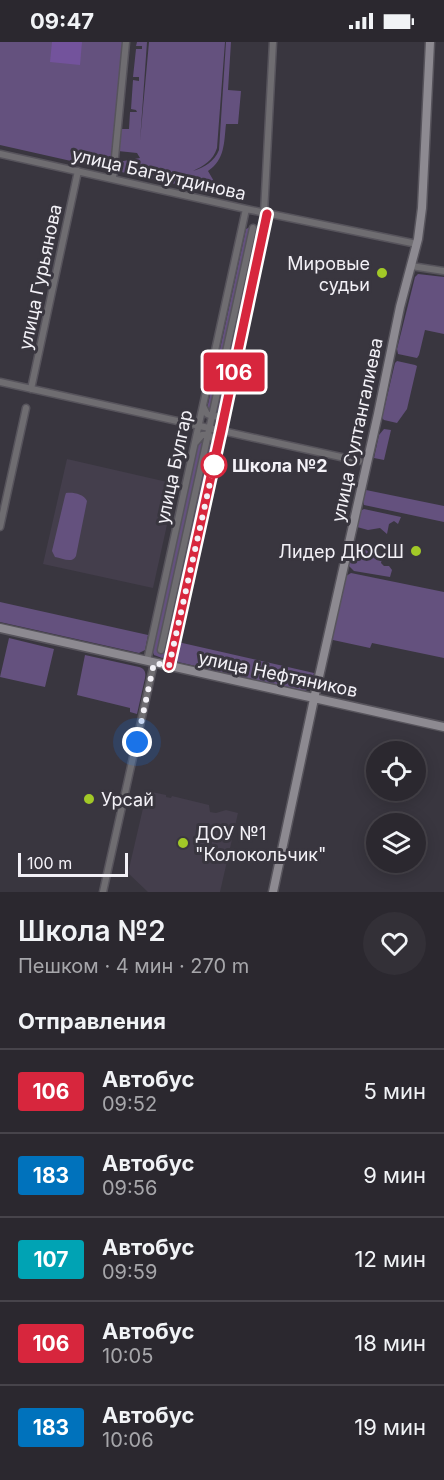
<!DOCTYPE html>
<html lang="ru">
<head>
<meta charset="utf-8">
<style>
  :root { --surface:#2b282f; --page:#333037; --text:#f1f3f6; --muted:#a6a6aa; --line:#47444b }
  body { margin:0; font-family:Inter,sans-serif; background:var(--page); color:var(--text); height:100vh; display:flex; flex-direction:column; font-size:22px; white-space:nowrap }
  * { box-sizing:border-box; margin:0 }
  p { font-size:20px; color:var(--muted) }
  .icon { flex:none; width:33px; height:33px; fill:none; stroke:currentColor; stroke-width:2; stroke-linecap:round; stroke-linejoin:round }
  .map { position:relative; height:850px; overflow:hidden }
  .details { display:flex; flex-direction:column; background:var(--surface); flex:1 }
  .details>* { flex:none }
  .badge { padding:0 12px; border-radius:4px; font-size:21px; line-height:39px }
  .tools { position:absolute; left:366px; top:699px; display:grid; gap:12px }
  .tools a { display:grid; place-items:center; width:60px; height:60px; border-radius:50%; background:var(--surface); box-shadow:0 3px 15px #0003,0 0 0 2px var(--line); font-size:30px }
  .scale { position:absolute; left:18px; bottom:15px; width:110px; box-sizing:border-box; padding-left:6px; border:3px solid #f3f1f7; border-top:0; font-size:16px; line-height:21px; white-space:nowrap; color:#f3f1f7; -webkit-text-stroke:4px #39363f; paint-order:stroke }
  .you { position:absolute; width:30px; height:30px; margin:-15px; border:4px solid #fff; border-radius:50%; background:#1a73e8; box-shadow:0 0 0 9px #1a73e833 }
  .map>.badge { position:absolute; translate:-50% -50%; box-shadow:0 0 0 3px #fff }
  h2 { padding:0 18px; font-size:22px; line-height:54px }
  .round { display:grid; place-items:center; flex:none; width:63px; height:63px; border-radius:32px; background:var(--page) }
  .overview { display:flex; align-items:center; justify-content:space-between; height:102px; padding:0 18px }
  h1 { font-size:28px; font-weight:600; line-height:45px }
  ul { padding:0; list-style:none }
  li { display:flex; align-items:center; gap:18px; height:84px; padding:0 18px; border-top:2px solid var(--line) }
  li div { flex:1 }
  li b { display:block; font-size:22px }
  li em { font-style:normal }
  li .badge { min-width:66px; font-weight:700; text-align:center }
  .status { display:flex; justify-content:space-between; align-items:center; height:42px; padding:0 30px; background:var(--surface); direction:ltr }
  .status svg { height:16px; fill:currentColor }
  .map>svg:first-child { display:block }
  .built { fill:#443e4c }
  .green { fill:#64517e }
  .water { fill:#73539c }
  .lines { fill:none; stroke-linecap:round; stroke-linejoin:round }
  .street-casing { stroke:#57545c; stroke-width:9 }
  .secondary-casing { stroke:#57545c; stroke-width:11 }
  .street { stroke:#6f6d71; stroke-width:6 }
  .secondary { stroke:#8d8a91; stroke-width:8 }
  .line-casing { stroke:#fff; stroke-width:14 }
  .line { stroke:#d7263d; stroke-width:9 }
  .walk { stroke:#f3f1f7; stroke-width:6; stroke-dasharray:0 10.8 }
  .poi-dot { fill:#a2c927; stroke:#39363f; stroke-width:2 }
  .stop-dot { fill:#fff; stroke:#d7263d; stroke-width:3 }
  .labels { text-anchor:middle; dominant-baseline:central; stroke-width:6; stroke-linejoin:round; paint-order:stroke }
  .street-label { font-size:18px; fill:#f3f1f7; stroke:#39363f }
  .poi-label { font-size:18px; fill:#f3f1f7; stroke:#39363f; text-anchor:end }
  .stop-label { font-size:18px; font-weight:bold; fill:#f3f1f7; stroke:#39363f; text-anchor:start }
</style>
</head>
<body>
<div class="status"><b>09:47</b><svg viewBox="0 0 49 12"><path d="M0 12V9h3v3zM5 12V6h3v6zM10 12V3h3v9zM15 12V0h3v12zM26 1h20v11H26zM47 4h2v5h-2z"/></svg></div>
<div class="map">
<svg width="444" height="850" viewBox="0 0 444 850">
  <rect width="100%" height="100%" fill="#39363f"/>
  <path class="built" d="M67,417L176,442L153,546L43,522Z
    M147,749L166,753V755L171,756L172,754L209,763L210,770L216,771L226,768L238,771L220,850H148L128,831Z"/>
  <path class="green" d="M0,0H124L111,128L0,103Z
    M137,0H147L140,99L149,0H225L217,106C213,119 203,124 193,129C205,125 214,120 219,108L226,0H231L228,48L241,49L238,82H226C224,100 225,118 208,129L215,141L216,151L117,129L118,120L140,116L137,111L118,109L121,87H129L130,70H137L136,68L131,67L133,38L139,39V35H133L136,7H142V4H136Z
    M250,185L258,187L260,190L220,370L218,372L210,371L207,367L246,187Z
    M418,232L444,235V292L425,288L419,313L417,316L398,312L397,307L415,235Z
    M397,319L415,323L417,324L407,367L397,381L384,378L382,376L395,321Z
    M384,387L391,388L384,418L374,416L379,393Z
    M203,400L211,402L212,405L168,612L166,615L162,616L154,613L152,608L198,402Z
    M366,448L444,464V480L364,463L363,459Z
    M66,451C73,450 84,452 87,459L76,514C72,522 62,516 55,515L52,509L65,454Z
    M364,467L401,475L398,482L394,479L389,482L387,492L380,486L368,488L357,485L360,469Z
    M352,503C364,506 373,514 383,511L381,521L384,524H389L392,528L390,535L354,529L348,523Z
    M351,531L444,550V616L372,601L370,606L333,598L332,596L346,534Z
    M0,560L148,593L145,608L139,611L0,580Z
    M9,596L54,607L45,645L0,635Z
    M178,600L314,631L309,647L305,649L178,620C172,614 176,607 178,600Z
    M85,613L139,625C145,627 146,630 145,636L137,672L130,670V666L77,653Z"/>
  <path class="water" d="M52,0H82L80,23L50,20Z"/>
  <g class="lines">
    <defs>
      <path id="street" d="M0,112L246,167L417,202
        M113,136L126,0
        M264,171L273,0
        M411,224L444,229
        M0,340L359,419
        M31,347L78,129
        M203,364L207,372C214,376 221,375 226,368
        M195,401L202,393C211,392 215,397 217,405
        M0,485L26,366
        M161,608L253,186
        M147,619L246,167
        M169,624L221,389L267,172
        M103,850L154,621"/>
      <path id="secondary" d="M0,586L444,685
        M273,850L314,657L378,372L400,265L418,197L422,166L430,0"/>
    </defs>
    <use href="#street" class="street-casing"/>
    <use href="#secondary" class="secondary-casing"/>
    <use href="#street" class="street"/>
    <use href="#secondary" class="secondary"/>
  </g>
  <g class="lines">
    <defs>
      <path id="line" d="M169,624L221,389L267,172"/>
    </defs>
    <use href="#line" class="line-casing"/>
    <use href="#line" class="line"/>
    <path class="walk" d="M137,700L154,621L169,624L214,423"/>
  </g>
  <g class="poi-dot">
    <circle cx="382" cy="231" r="6"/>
    <circle cx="416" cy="509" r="6"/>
    <circle cx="89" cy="757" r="6"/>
    <circle cx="183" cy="801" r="6"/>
  </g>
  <circle class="stop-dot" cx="214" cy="423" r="12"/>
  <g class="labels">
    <g class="street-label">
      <text transform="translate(159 132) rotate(13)">улица Багаутдинова</text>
      <text transform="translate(40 235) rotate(-78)">улица Гурьянова</text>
      <text transform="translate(357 388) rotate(-78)">улица Султангалиева</text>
      <text transform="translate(174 425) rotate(-78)">улица Булгар</text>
      <text transform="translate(278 632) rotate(12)">улица Нефтяников</text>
    </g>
    <g class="poi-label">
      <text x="370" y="221">Мировые<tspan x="370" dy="21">судьи</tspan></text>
      <text x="404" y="509">Лидер ДЮСШ</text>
      <text x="101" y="757" text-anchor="start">Урсай</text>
      <text x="195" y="791" text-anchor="start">ДОУ №1<tspan x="195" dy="21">"Колокольчик"</tspan></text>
    </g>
    <g class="stop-label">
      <text x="232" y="423">Школа №2</text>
    </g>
  </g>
</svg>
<div class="tools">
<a><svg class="icon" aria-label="locate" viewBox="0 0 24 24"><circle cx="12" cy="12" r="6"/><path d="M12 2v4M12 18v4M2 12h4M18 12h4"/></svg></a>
<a><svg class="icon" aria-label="layers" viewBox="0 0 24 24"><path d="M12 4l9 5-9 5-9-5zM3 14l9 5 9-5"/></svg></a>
</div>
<div class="scale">100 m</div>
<div class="you" style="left:137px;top:700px"></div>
<b class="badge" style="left:234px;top:330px;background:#d7263d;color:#fff">106</b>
</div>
<section class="details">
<div class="overview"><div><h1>Школа №2</h1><p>Пешком · 4 мин · 270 m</p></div><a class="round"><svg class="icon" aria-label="heart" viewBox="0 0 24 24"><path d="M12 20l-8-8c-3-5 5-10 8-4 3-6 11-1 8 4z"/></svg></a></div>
<h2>Отправления</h2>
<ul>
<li><span class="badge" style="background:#d7263d;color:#fff">106</span><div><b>Автобус</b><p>09:52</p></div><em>5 мин</em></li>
<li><span class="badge" style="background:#0072bc;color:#fff">183</span><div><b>Автобус</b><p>09:56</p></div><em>9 мин</em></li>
<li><span class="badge" style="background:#00a3b4;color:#fff">107</span><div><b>Автобус</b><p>09:59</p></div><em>12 мин</em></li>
<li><span class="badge" style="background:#d7263d;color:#fff">106</span><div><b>Автобус</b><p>10:05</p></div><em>18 мин</em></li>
<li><span class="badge" style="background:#0072bc;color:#fff">183</span><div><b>Автобус</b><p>10:06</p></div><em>19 мин</em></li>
</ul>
</section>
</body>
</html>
